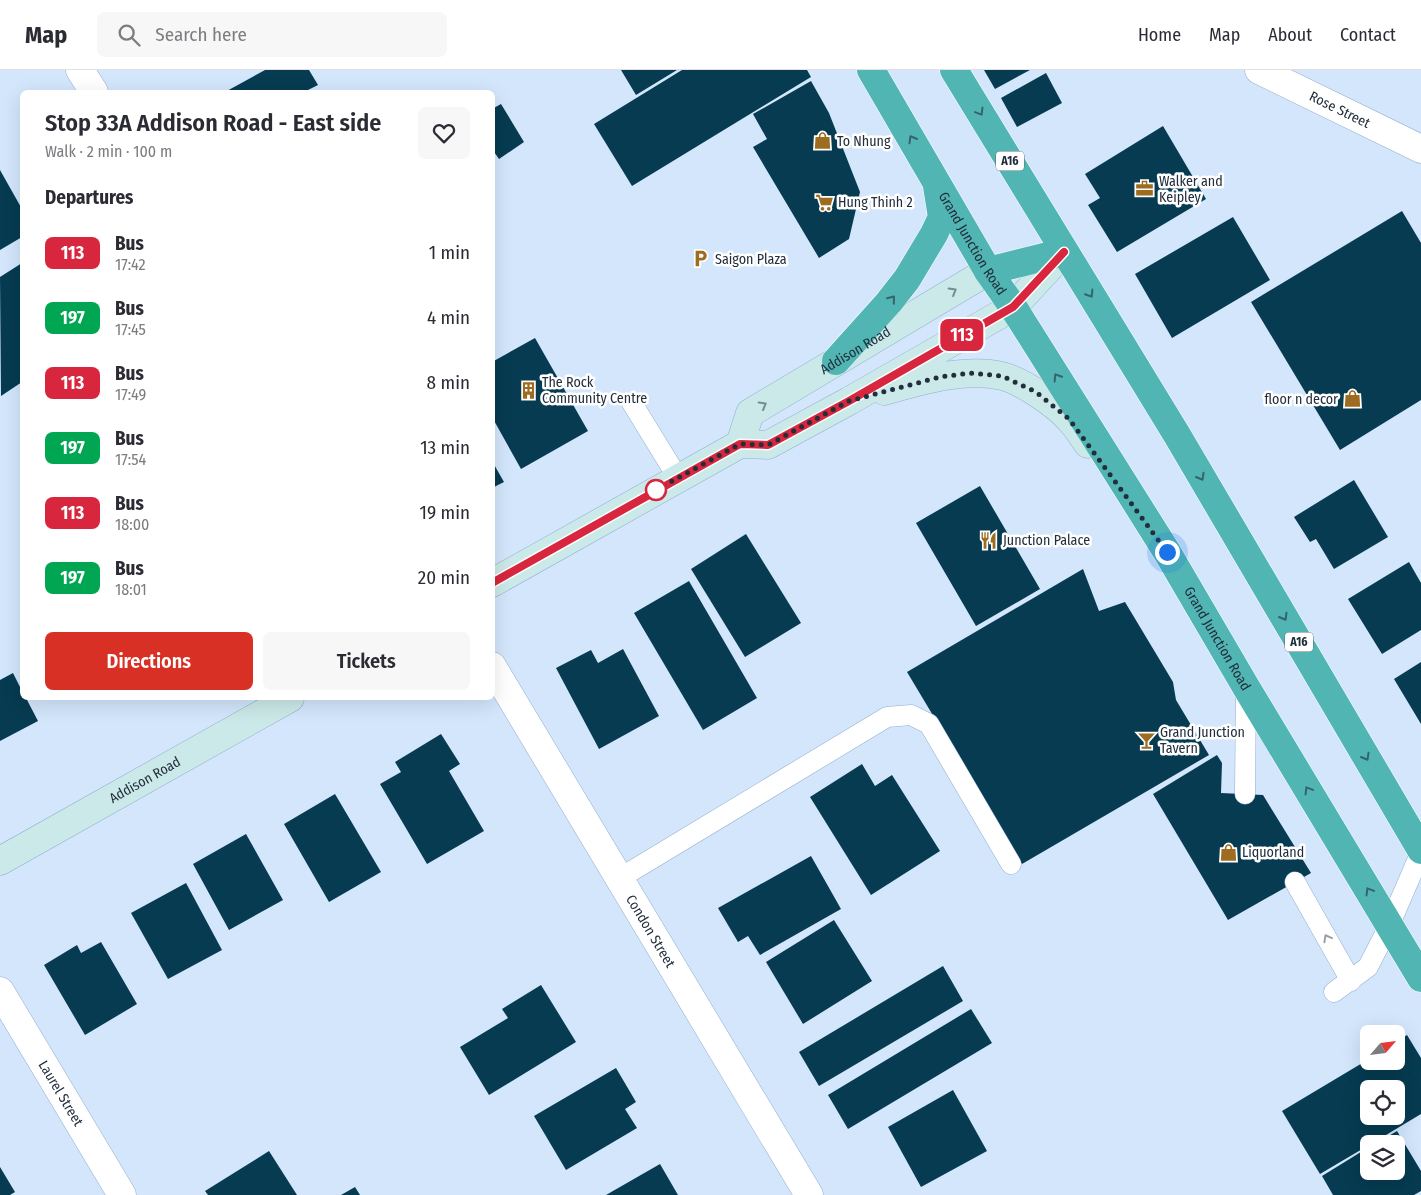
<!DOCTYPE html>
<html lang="en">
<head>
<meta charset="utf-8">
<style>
  :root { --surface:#fff; --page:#f7f7f7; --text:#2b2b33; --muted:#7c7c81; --line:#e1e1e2; --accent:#d93025 }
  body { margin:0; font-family:"Fira Sans Condensed",sans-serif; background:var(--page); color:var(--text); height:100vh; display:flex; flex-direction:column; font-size:19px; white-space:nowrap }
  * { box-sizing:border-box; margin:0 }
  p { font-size:16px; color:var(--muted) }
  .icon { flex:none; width:28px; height:28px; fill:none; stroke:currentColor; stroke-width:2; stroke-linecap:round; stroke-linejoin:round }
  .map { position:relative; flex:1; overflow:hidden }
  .panel { position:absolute; left:20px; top:20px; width:475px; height:610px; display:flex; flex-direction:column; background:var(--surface); border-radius:8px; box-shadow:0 5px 20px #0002 }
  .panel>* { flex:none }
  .badge { padding:0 10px; border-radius:8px; font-size:18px; line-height:32px }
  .needle { width:32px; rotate:62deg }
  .tools { position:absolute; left:1360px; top:955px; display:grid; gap:10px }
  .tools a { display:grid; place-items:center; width:45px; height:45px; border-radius:8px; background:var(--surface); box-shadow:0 5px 20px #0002; font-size:25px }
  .you { position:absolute; width:25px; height:25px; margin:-12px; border:4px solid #fff; border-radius:50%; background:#1a73e8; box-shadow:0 0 0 8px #1a73e833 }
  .map>.badge { position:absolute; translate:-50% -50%; box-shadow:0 0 0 2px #fff }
  h2 { padding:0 25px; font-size:19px; line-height:45px }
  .round { display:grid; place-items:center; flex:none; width:52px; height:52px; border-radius:8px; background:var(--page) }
  .overview { display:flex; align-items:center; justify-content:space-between; height:85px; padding:0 25px }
  h1 { font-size:24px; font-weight:600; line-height:38px }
  .cta { display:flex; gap:10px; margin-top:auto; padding:10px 25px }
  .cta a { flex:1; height:58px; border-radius:8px; background:var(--accent); color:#fff; font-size:20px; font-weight:600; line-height:58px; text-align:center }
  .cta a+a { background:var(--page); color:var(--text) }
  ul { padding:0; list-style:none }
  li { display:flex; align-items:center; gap:15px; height:65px; padding:0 25px }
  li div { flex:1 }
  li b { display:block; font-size:19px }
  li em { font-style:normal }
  li .badge { min-width:55px; font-weight:700; text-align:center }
  header { display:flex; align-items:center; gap:30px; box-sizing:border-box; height:70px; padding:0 25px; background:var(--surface); border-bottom:1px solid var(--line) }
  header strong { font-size:24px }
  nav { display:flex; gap:28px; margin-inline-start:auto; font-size:18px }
  .search { width:350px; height:45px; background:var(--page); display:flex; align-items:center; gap:12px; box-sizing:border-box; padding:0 18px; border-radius:8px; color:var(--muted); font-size:19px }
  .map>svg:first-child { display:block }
  .building { fill:#063b51; fill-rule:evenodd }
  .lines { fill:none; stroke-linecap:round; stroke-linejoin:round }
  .lane-casing { stroke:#91afd1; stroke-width:21 }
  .street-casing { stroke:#91afd1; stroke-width:29 }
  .secondary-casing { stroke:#91afd1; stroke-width:29 }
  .highway-casing { stroke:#fff; stroke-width:29 }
  .lane { stroke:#fff; stroke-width:20 }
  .street { stroke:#fff; stroke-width:28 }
  .secondary { stroke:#cbe9e8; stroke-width:28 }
  .highway { stroke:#51b6b3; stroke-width:28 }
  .oneway { stroke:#35646b }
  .oneway2 { stroke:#768c92 }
  .oneway3 { stroke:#9ca1a7 }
  .line-casing { stroke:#fff; stroke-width:11 }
  .line { stroke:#d7263d; stroke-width:8 }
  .walk { stroke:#222e3b; stroke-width:5; stroke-dasharray:0 9 }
  .stop-dot { fill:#fff; stroke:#d7263d; stroke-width:2.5 }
  .labels { text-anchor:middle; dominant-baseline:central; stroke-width:5; stroke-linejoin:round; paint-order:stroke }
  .shield { fill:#fff; stroke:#646d76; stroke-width:1 }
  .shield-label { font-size:12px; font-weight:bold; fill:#222e3b }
  .street-label { font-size:14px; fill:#222e3b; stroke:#fff }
  .poi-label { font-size:14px; fill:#222e3b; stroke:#fff; text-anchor:start }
</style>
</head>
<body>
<header>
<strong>Map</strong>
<div class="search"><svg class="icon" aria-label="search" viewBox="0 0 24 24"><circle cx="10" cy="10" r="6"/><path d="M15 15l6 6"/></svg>Search here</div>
<nav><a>Home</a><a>Map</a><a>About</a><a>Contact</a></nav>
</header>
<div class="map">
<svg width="1421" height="1125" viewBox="0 0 1421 1125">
  <rect width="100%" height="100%" fill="#d3e6fb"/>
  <path class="building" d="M265,0H309L318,15L304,22H225Z
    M621,0H677L636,25Z
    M682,0H807L811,7L632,116L594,54Z
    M984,0H1030L995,19Z
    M1046,3L1062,33L1017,57L1001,28Z
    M811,11L829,43L860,122L849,169L819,188L753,77L767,69L753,44Z
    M501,34L524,72L499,89L492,79V39Z
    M1163,56L1206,129L1117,182L1088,135L1100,128L1085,104Z
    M0,100L22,139V167L0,180Z
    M1402,141L1421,173V330L1340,380L1251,232Z
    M1233,147L1270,210L1172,268L1135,204Z
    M22,193V312L1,326L0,207Z
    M535,268L588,361L521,399L492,347V292Z
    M492,391L504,412L492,418Z
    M1354,410L1388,467L1334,499L1316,469L1310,472L1294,447Z
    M980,416L1040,519L976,556L916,453Z
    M746,464L801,553L745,587L691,499Z
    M1409,492L1421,513V560L1382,584L1348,529Z
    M1083,499L1099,541L1125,532L1173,612L1176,630L1209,685L1022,794L907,602Z
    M689,511L757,628L703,660L634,543Z
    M623,579L659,646L599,679L556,598L591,580L598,593Z
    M1421,592V654L1394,609Z
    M13,603L22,621V628H26L38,651L0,671V610Z
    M441,664L460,694L449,701L484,761L427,794L380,714L401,702L395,692Z
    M1217,685L1222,693L1221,723L1263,725L1311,803L1228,850L1153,724Z
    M862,694L875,716L892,705L940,781L871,825L810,727Z
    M335,724L381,802L329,832L284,754Z
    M246,764L283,830L229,860L193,794Z
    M811,786L841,839L760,885L748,866L738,872L718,838Z
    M186,813L222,880L168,909L131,843Z
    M834,850L872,911L803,954L766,892Z
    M101,872L137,934L85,965L44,895L77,875L81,883Z
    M943,896L963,931L819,1016L799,982Z
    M541,915L576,972L489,1025L460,977L508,948L502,939Z
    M971,939L992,973L848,1059L828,1025Z
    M1407,965L1421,988V1044L1371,1074H1369V1075L1320,1104L1282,1041L1369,989V991H1396V972ZM1369,1019H1396V1046H1369Z
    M616,998L636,1032L625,1039L637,1058L566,1100L534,1046Z
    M953,1020L987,1081L921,1117L888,1057Z
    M1397,1061L1421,1101V1121L1414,1125H1333L1322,1106L1369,1077V1101H1396V1074H1375Z
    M269,1081L297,1125H208L205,1121Z
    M660,1094L678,1125H606Z
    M0,1097L15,1122L10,1125H0Z
    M355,1117L360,1125H341Z"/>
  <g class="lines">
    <defs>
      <path id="lane" d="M632,333L678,408
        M1245,724L1246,617
        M620,808L887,647L911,645L929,654L1011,794
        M1295,812L1351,911
        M1334,922L1368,897L1389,856L1421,782"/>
      <g id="street">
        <path d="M80,0L94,22"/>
        <path id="s1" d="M1259,0L1421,79"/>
        <path id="s2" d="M492,596L809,1125"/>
        <path id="s3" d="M0,921L122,1125"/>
      </g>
      <g id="secondary">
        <path d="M884,321C920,311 965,297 1002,306C1022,311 1056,334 1070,350C1077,357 1082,366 1088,374"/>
        <path id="s4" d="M740,374L750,343L988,201"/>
        <path d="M492,513L740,374L768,375L849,331L1013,237L1064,182"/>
        <path id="s5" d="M0,791L290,628"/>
      </g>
      <g id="highway">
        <path id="s6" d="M871,0L988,201L1013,237L1167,482L1246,617L1421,908"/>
        <path d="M954,0L1177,365L1421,780"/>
        <path d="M988,201L1064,182"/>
        <path d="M836,291L889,232L907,209L934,164L942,147L937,116"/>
      </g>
    </defs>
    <use href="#lane" class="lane-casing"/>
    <use href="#street" class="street-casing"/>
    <use href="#secondary" class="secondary-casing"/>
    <use href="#highway" class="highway-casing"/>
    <use href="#lane" class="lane"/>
    <use href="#street" class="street"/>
    <use href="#secondary" class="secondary"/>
    <use href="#highway" class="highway"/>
  </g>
  <defs><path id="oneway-chevron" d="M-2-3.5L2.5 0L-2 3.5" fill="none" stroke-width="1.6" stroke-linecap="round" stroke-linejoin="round" transform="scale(1.25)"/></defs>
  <g class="oneway">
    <use href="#oneway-chevron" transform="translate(980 42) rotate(59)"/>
    <use href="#oneway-chevron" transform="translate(912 69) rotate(-120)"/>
    <use href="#oneway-chevron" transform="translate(1090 224) rotate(58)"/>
    <use href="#oneway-chevron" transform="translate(892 229) rotate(-51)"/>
    <use href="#oneway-chevron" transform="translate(1057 307) rotate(-122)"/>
    <use href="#oneway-chevron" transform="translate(1201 407) rotate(60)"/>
    <use href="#oneway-chevron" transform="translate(1284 547) rotate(60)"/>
    <use href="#oneway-chevron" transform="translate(1366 687) rotate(60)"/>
    <use href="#oneway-chevron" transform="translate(1308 720) rotate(-121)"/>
    <use href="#oneway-chevron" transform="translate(1369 821) rotate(-121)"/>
  </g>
  <g class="oneway2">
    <use href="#oneway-chevron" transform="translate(953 221) rotate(-31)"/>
    <use href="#oneway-chevron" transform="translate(763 335) rotate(-30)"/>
  </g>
  <use class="oneway3" href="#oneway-chevron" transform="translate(1327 868) rotate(-119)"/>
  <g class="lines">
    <defs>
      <path id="line" d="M492,513L740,374L768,375L849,331L1013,237L1064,182"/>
    </defs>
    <use href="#line" class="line-casing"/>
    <use href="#line" class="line"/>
    <path class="walk" d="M656,420L740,374L768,375L849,331L940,307L970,303L1002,306L1036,322L1069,349L1167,482"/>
  </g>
  <defs>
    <symbol id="shop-bare" viewBox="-9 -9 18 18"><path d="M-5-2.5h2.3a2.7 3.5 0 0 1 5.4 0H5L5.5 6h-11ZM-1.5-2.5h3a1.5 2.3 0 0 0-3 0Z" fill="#9d6c21" stroke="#fff" stroke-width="2.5" paint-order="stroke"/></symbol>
    <symbol id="office-bare" viewBox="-9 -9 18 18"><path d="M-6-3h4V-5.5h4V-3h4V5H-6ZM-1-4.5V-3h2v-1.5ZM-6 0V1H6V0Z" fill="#9d6c21" stroke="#fff" stroke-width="2.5" paint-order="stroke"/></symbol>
    <symbol id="supermarket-bare" viewBox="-9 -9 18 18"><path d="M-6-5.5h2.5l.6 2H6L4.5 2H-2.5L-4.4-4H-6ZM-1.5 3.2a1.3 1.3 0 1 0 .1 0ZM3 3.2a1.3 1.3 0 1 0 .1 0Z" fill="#9d6c21" stroke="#fff" stroke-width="2.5" paint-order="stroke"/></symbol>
    <symbol id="parking-bare" viewBox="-9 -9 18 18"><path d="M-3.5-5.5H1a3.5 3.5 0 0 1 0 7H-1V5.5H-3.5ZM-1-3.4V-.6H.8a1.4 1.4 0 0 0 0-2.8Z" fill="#9d6c21" stroke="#fff" stroke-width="2.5" paint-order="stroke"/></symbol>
    <symbol id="building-bare" viewBox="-9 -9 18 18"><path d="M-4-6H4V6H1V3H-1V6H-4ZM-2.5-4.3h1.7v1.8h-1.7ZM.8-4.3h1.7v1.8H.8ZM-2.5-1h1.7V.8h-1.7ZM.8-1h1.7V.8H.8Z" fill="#9d6c21" stroke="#fff" stroke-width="2.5" paint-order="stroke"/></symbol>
    <symbol id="restaurant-bare" viewBox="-9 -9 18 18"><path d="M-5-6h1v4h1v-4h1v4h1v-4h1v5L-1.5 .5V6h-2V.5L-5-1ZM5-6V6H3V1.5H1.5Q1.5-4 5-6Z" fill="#9d6c21" stroke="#fff" stroke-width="2.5" paint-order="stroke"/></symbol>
    <symbol id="bar-bare" viewBox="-9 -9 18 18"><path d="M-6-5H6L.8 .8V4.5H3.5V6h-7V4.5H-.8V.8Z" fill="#9d6c21" stroke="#fff" stroke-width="2.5" paint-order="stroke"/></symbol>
  </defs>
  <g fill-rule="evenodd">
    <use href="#shop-bare" x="810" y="58" width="25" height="25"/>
    <use href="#office-bare" x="1132" y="106" width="25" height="25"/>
    <use href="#supermarket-bare" x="812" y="120" width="25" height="25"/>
    <use href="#parking-bare" x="688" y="176" width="25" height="25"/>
    <use href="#building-bare" x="516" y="308" width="25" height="25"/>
    <use href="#shop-bare" x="1340" y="316" width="25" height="25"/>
    <use href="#restaurant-bare" x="976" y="458" width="25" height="25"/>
    <use href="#bar-bare" x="1134" y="658" width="25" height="25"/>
    <use href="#shop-bare" x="1216" y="770" width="25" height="25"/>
  </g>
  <circle class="stop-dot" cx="656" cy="420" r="10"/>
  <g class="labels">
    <g class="shield">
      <rect x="996" y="81.5" width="28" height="19" rx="4"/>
      <rect x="1285" y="562.5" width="28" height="19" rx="4"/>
    </g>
    <g class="shield-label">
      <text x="1010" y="91">A16</text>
      <text x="1299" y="572">A16</text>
    </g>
    <g class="street-label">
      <text stroke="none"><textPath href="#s1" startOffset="90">Rose Street</textPath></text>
      <text stroke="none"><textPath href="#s6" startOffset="201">Grand Junction Road</textPath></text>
      <text stroke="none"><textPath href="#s4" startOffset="155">Addison Road</textPath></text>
      <text stroke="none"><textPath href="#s6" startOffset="666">Grand Junction Road</textPath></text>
      <text stroke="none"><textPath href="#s5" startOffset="166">Addison Road</textPath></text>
      <text stroke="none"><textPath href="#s2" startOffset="309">Condon Street</textPath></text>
      <text stroke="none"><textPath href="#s3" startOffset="119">Laurel Street</textPath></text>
    </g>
    <g class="poi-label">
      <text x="837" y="71">To Nhung</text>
      <text x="1159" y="111">Walker and<tspan x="1159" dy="16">Keipley</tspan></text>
      <text x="838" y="132">Hung Thinh 2</text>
      <text x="715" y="189">Saigon Plaza</text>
      <text x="542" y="312">The Rock<tspan x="542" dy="16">Community Centre</tspan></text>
      <text x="1338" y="329" text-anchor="end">floor n decor</text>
      <text x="1003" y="470">Junction Palace</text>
      <text x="1160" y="662">Grand Junction<tspan x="1160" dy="16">Tavern</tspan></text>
      <text x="1242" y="782">Liquorland</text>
    </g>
  </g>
</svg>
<div class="tools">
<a><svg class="needle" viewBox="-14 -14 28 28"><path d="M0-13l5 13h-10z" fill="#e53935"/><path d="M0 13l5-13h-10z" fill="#7c7c81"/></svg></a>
<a><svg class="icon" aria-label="locate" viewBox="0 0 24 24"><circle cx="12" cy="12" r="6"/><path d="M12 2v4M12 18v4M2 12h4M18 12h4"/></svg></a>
<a><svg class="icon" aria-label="layers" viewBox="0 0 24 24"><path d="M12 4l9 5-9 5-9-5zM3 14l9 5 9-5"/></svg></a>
</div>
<div class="you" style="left:1167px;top:482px"></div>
<b class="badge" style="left:962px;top:265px;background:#d7263d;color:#fff">113</b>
<section class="panel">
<div class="overview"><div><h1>Stop 33A Addison Road - East side</h1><p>Walk · 2 min · 100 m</p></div><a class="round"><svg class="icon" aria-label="heart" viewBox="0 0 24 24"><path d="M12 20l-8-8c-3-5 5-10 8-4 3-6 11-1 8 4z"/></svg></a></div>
<h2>Departures</h2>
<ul>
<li><span class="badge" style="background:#d7263d;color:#fff">113</span><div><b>Bus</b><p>17:42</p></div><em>1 min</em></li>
<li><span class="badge" style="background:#00a651;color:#fff">197</span><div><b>Bus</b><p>17:45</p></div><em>4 min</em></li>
<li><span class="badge" style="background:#d7263d;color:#fff">113</span><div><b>Bus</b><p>17:49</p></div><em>8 min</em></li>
<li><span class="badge" style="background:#00a651;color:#fff">197</span><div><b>Bus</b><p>17:54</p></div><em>13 min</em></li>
<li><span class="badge" style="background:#d7263d;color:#fff">113</span><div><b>Bus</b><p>18:00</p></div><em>19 min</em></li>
<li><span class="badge" style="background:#00a651;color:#fff">197</span><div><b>Bus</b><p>18:01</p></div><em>20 min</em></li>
</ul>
<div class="cta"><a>Directions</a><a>Tickets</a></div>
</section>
</div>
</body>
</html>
